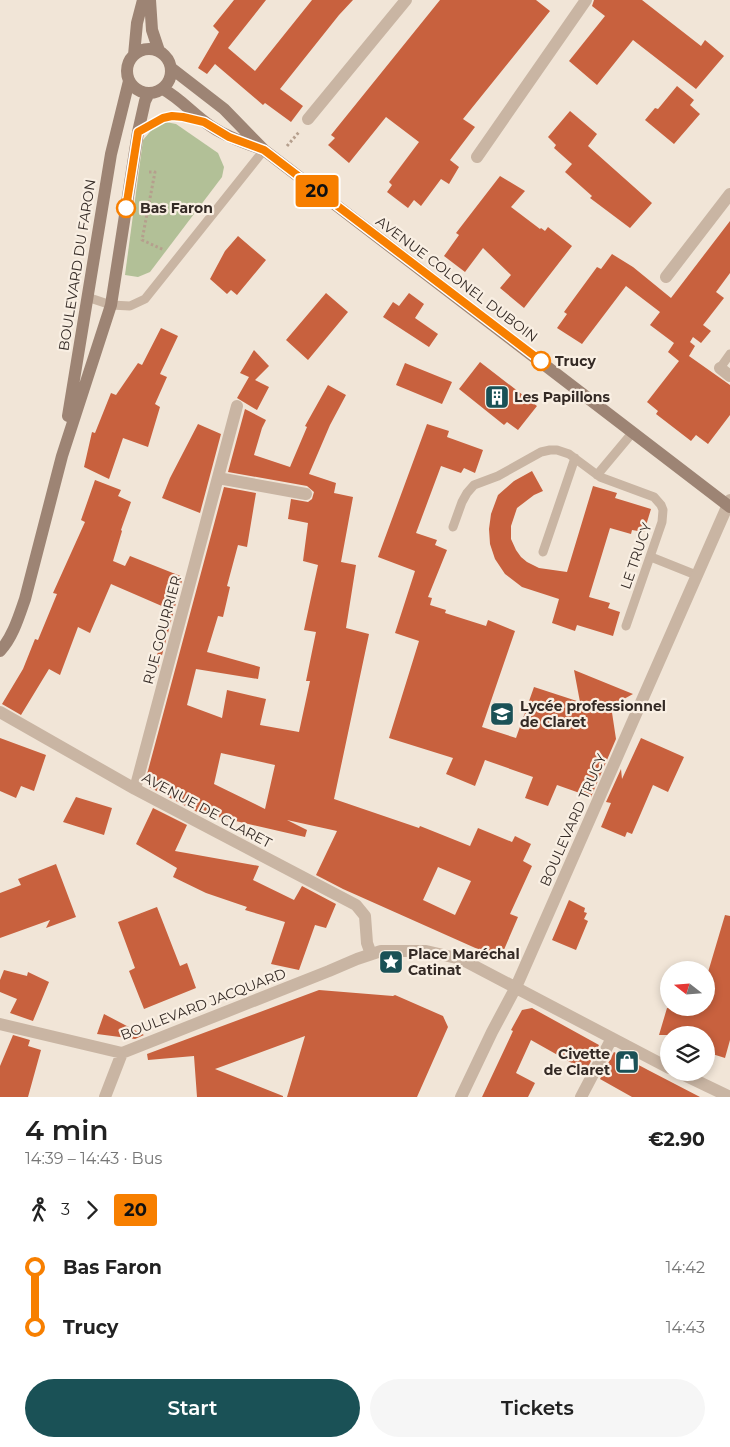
<!DOCTYPE html>
<html lang="en">
<head>
<meta charset="utf-8">
<style>
  :root { --surface:#fff; --page:#f6f6f6; --text:#222; --muted:#767676; --accent:#1a5156 }
  body { margin:0; font-family:Montserrat,sans-serif; background:var(--page); color:var(--text); height:100vh; display:flex; flex-direction:column; font-size:19px; white-space:nowrap }
  * { box-sizing:border-box; margin:0 }
  p { font-size:16px; color:var(--muted) }
  .icon { flex:none; width:28px; height:28px; fill:none; stroke:currentColor; stroke-width:2; stroke-linecap:round; stroke-linejoin:round }
  .map { position:relative; height:1097px; overflow:hidden }
  .sheet { display:flex; flex-direction:column; background:var(--surface); flex:1 }
  .sheet>* { flex:none }
  .badge { padding:0 10px; border-radius:4px; font-size:18px; line-height:32px }
  .needle { width:32px; rotate:287deg }
  .fabs { position:absolute; left:660px; top:961px; display:grid; gap:10px }
  .fabs a { display:grid; place-items:center; width:55px; height:55px; border-radius:50%; background:var(--surface); box-shadow:0 2px 8px #0003; font-size:25px }
  .map>.badge { position:absolute; translate:-50% -50%; box-shadow:0 0 0 2px #fff }
  .legs { display:flex; align-items:center; gap:8px; height:55px; padding:0 25px; font-size:16px }
  .legs p { margin-inline-start:auto }
  .headline { display:flex; align-items:center; justify-content:space-between; height:85px; padding:0 25px }
  h1 { font-size:28px; font-weight:600; line-height:38px }
  .button { display:flex; gap:10px; margin-top:auto; padding:10px 25px }
  .button a { flex:1; height:58px; border-radius:30px; background:var(--accent); color:#fff; font-size:20px; font-weight:600; line-height:58px; text-align:center }
  .button a+a { background:var(--page); color:var(--text) }
  ul { padding:0 25px; list-style:none }
  li { display:flex; align-items:center; gap:18px; height:60px; font-size:19px }
  li i { display:grid; place-items:center; width:8px; height:100%; margin:0 6px; background:currentColor }
  li i::after { content:''; width:12px; height:12px; margin:-6px; border:4px solid; border-radius:50%; background:var(--surface) }
  li p { margin-inline-start:auto }
  li:first-child i { background:linear-gradient(#0000 50%,currentColor 0) }
  li:last-child i { background:linear-gradient(currentColor 50%,#0000 0) }
  .map>svg:first-child { display:block }
  .green { fill:#b2c097 }
  .building { fill:#c8613e; fill-rule:evenodd }
  .lines { fill:none; stroke-linecap:round; stroke-linejoin:round }
  .path { stroke:#b59f8d; stroke-width:3; stroke-dasharray:2.5 2.5; stroke-linecap:butt }
  .lane { stroke:#c9b5a3; stroke-width:9 }
  .street { stroke:#c9b5a3; stroke-width:12 }
  .secondary { stroke:#9d8474; stroke-width:12 }
  .line-1-casing { stroke:#fff; stroke-width:11 }
  .line-1 { stroke:#f77f00; stroke-width:8 }
  .stop-1-dot { fill:#fff; stroke:#f77f00; stroke-width:2.5 }
  .labels { text-anchor:middle; dominant-baseline:central; stroke-width:4.5; stroke-linejoin:round; paint-order:stroke }
  .stop-label { font-size:14px; font-weight:bold; fill:#342a25; stroke:#f9efe3; text-anchor:start }
  .street-label { font-size:14px; fill:#342a25; stroke:#f9efe3 }
  .poi-label { font-size:14px; font-weight:bold; fill:#342a25; stroke:#f9efe3; text-anchor:start }
</style>
</head>
<body>
<div class="map">
<svg width="730" height="1097" viewBox="0 0 730 1097">
  <rect width="100%" height="100%" fill="#f1e5d7"/>
  <path class="green" d="M166,122L176,124L218,153L224,167L222,177L150,272L138,277L125,275L143,140L155,126Z"/>
  <path class="building" d="M234,0H266L228,48L255,71L312,0H353L339,15L280,89L303,106L291,122L265,103L263,105L215,64L207,74L198,68L219,32L213,26Z
    M440,0H536L550,11L463,119L475,127L450,160L459,167L449,184L441,179L421,206L414,200L408,208L387,192L392,185L389,182L419,142L386,117L349,163L328,145L335,138L331,135Z
    M594,0H642L701,46L705,40L724,56L696,89L633,40L597,85L569,61L605,16L592,6Z
    M677,86L694,100L690,105L700,114L674,144L645,120L655,108L658,109Z
    M570,111L597,134L588,146L652,203L630,228L590,198L592,196L565,172L572,164L554,148L556,145L548,137Z
    M500,176L525,191L511,207L540,229L541,228L545,231L548,227L572,246L524,308L500,288L511,275L483,248L465,272L444,256L459,235L456,233Z
    M730,221V273L716,292L724,298L703,325L711,331L701,343L693,337L690,342L695,346L689,356L730,385V415L708,444L696,435L691,441L656,414L658,411L647,402L679,361L668,352L674,343L650,325L660,312L626,286L582,344L557,328L567,314L564,312L597,267L601,269L612,254L633,267L671,298Z
    M238,236L266,260L237,295L231,290L227,294L210,279L225,251Z
    M326,293L348,312L308,360L286,340Z
    M409,293L424,304L415,318L438,334L429,347L383,317L393,302L399,306Z
    M161,328L178,336L160,374L167,377L155,404L160,407L148,447L123,438L109,479L84,467L92,432L95,433L111,393L116,395L138,363L142,365Z
    M254,350L269,366L255,380L269,387L257,410L237,398L249,377L240,373Z
    M480,362L537,406L518,430L507,422L504,425L459,389Z
    M405,363L452,382L442,404L396,385Z
    M328,385L346,395L330,425L309,474L336,483L334,493L353,497L341,562L356,565L346,628L369,634L334,799L419,828L420,826L470,846L478,828L512,842L515,836L531,844L523,861L532,866L510,914L518,917L500,959L343,889L316,875L337,831L287,820L307,830L305,837L197,812L149,787L146,778L224,487L256,493L247,547L238,545L227,586L230,587L223,617L218,616L207,652L260,667L258,679L196,669L187,705L222,718L227,690L266,699L260,725L299,732L310,681H306L316,632L304,630L318,565L303,561L308,523L288,519L291,499L308,502L312,499L314,492L307,486L228,472L245,409L266,420L262,428L254,455L290,467L307,427L305,426ZM221,753L275,765L265,809L214,784ZM438,867L471,881L455,915L423,900Z
    M198,424L221,434L200,513L162,498L170,478Z
    M427,424L449,431L447,437L483,450L475,473L464,468L461,473L441,466L416,533L437,540L435,545L447,550L428,597L432,598L430,605L446,610L445,613L486,626L488,620L515,631L482,727L516,738L534,687L580,702L574,670L633,694L611,706L616,739L591,797L557,785L548,806L525,798L533,777L485,760L475,786L446,774L453,758L389,738L419,641L395,633L415,571L378,557Z
    M532,471L543,491L534,495L517,508L511,526V539L516,550L521,557L527,562L539,568L567,572L593,486L617,493L615,498L651,509L644,532L632,530L631,534L610,528L589,597L610,603L608,608L620,612L613,636L577,625L575,631L552,623L559,599L522,587L505,574L495,559L490,544L489,529L491,514L498,495L514,481Z
    M95,480L121,490L118,496L131,502L121,530L122,531L113,561L125,566L130,556L183,577L158,670L153,668L171,610L111,584L90,633L78,627L60,675L49,669L21,715L2,704L23,669L35,639L38,640L57,594L53,593L85,522L81,520Z
    M0,738L46,755L34,791L21,786L16,798L0,791Z
    M641,738L684,757L668,792L653,785L632,834L627,832L625,837L601,827L611,803L606,802L621,769L622,779Z
    M76,797L112,808L104,835L63,822Z
    M153,808L187,825L175,851L259,866L253,880L294,900L302,886L336,904L326,928L315,925L299,970L271,964L285,922L245,910L247,907L206,893L173,877L177,868L136,844Z
    M56,864L76,917L46,928L50,920L0,938V893L21,885L18,879Z
    M569,900L585,908L584,912L587,913L584,919L588,921L576,950L552,940Z
    M157,907L180,966L187,963L196,988L144,1009L129,971L135,968L118,922Z
    M725,915L730,916V1040L725,1058L706,1052V1035H659L667,1008H706V979Z
    M4,970L27,976L28,972L49,982L33,1021L10,1013L17,999L0,992V980Z
    M319,990L393,996L395,995L443,1016L448,1027L417,1097H287L305,1036L215,1069L283,1096V1097H197L194,1056L148,1060L147,1054Z
    M532,1008L599,1045L586,1071L531,1040L516,1073L535,1083L528,1097H482L513,1031L511,1030L522,1010Z
    M104,1014L144,1035L135,1039L97,1034Z
    M13,1035L30,1040L28,1046L41,1050L28,1097H0V1066Z
    M614,1052L648,1070L700,1097H632L600,1079Z"/>
  <g class="lines">
    <path class="path" d="M287,146L299,132
      M149,172H155L142,240L164,250"/>
    <path class="lane" d="M138,132C167,115 168,114 201,121
      M87,297L111,305L130,306L145,299L264,150
      M720,368L730,354
      M597,475L633,432
      M453,527L462,502L467,493L474,485L498,476L541,452L550,450H557L569,454L600,477L654,497L661,505L663,510L662,522L626,626
      M543,552L575,458
      M651,557L696,575"/>
    <path class="street" d="M308,119L406,0
      M477,157L586,0
      M666,277L730,194
      M720,368L730,376
      M218,478L306,494
      M0,712L135,789L356,905L365,916L367,943L371,954
      M135,789L237,406
      M0,1024L122,1053L329,971L357,959L381,951H426L461,959L669,1068
      M678,1072L730,1097
      M105,1097L122,1053
      M461,1097L492,1032L516,987L730,500
      M581,1097L612,1038"/>
    <path class="secondary" d="M150,0L152,30L159,51
      M127 71a22 22 0 1 1 44 0a22 22 0 1 1-44 0Z
      M134,55L137,23L143,0
      M171,68L224,109L264,150L730,507
      M163,89C181,99 194,115 212,127C227,137 244,143 262,149
      M68,416L111,154L129,81
      M0,651C13,637 19,616 25,599L62,456L111,305L138,132L145,101L149,93"/>
  </g>
  <g class="lines">
    <defs>
      <path id="line-1" d="M126,208L138,132L163,118L172,116L183,117L204,122L229,137L264,150L541,361"/>
    </defs>
    <use href="#line-1" class="line-1-casing"/>
    <use href="#line-1" class="line-1"/>
  </g>
  <defs>
    <symbol id="building-square" viewBox="-11 -11 22 22"><rect x="-9" y="-9" width="18" height="18" rx="4" fill="#1a5156" stroke="#f9efe3"/><path d="M-4-6H4V6H1V3H-1V6H-4ZM-2.5-4.3h1.7v1.8h-1.7ZM.8-4.3h1.7v1.8H.8ZM-2.5-1h1.7V.8h-1.7ZM.8-1h1.7V.8H.8Z" fill="#fff"/></symbol>
    <symbol id="school-square" viewBox="-11 -11 22 22"><rect x="-9" y="-9" width="18" height="18" rx="4" fill="#1a5156" stroke="#f9efe3"/><path d="M0-5L7-2L0 1L-7-2ZM-4 1L0 2.5L4 1V4Q0 6-4 4Z" fill="#fff"/></symbol>
    <symbol id="sight-square" viewBox="-11 -11 22 22"><rect x="-9" y="-9" width="18" height="18" rx="4" fill="#1a5156" stroke="#f9efe3"/><path d="M0-6L1.8-2.2L6-1.7L2.9 1.2L3.7 5.4L0 3.3L-3.7 5.4L-2.9 1.2L-6-1.7L-1.8-2.2Z" fill="#fff"/></symbol>
    <symbol id="shop-square" viewBox="-11 -11 22 22"><rect x="-9" y="-9" width="18" height="18" rx="4" fill="#1a5156" stroke="#f9efe3"/><path d="M-5-2.5h2.3a2.7 3.5 0 0 1 5.4 0H5L5.5 6h-11ZM-1.5-2.5h3a1.5 2.3 0 0 0-3 0Z" fill="#fff"/></symbol>
  </defs>
  <g fill-rule="evenodd">
    <use href="#building-square" x="483" y="383" width="28" height="28"/>
    <use href="#school-square" x="488" y="700" width="28" height="28"/>
    <use href="#sight-square" x="377" y="948" width="28" height="28"/>
    <use href="#shop-square" x="613" y="1048" width="28" height="28"/>
  </g>
  <g class="stop-1-dot">
    <circle cx="126" cy="208" r="9"/>
    <circle cx="541" cy="361" r="9"/>
  </g>
  <g class="labels">
    <g class="stop-label">
      <text x="140" y="208">Bas Faron</text>
      <text x="555" y="361">Trucy</text>
    </g>
    <g class="street-label">
      <text transform="translate(77 265) rotate(-81)">BOULEVARD DU FARON</text>
      <text transform="translate(457 279) rotate(37)">AVENUE COLONEL DUBOIN</text>
      <text transform="translate(636 556) rotate(-71)">LE TRUCY</text>
      <text transform="translate(162 630) rotate(-75)">RUE GOURRIER</text>
      <text transform="translate(207 810) rotate(28)">AVENUE DE CLARET</text>
      <text transform="translate(573 820) rotate(-66)">BOULEVARD TRUCY</text>
      <text transform="translate(203 1004) rotate(-21)">BOULEVARD JACQUARD</text>
    </g>
    <g class="poi-label">
      <text x="514" y="397">Les Papillons</text>
      <text x="520" y="706">Lycée professionnel<tspan x="520" dy="16">de Claret</tspan></text>
      <text x="408" y="954">Place Maréchal<tspan x="408" dy="16">Catinat</tspan></text>
      <text x="610" y="1054" text-anchor="end">Civette<tspan x="610" dy="16">de Claret</tspan></text>
    </g>
  </g>
</svg>
<div class="fabs">
<a><svg class="needle" viewBox="-14 -14 28 28"><path d="M0-13l5 13h-10z" fill="#e53935"/><path d="M0 13l5-13h-10z" fill="#767676"/></svg></a>
<a><svg class="icon" aria-label="layers" viewBox="0 0 24 24"><path d="M12 4l9 5-9 5-9-5zM3 14l9 5 9-5"/></svg></a>
</div>
<b class="badge" style="left:317px;top:191px;background:#f77f00;color:#111">20</b>
</div>
<section class="sheet">
<div class="headline"><div><h1>4 min</h1><p>14:39 – 14:43 · Bus</p></div><b>€2.90</b></div>
<div class="legs"><svg class="icon" aria-label="walk" viewBox="0 0 24 24"><circle cx="13" cy="4" r="2"/><path d="M13 8l-2 6 4 7M11 14l-3 7M7 12l3-4h3l4 4"/></svg>3<svg class="icon" aria-label="forward" viewBox="0 0 24 24"><path d="M9 5l7 7-7 7"/></svg><b class="badge" style="background:#f77f00;color:#111">20</b></div>
<ul>
<li><i style="color:#f77f00"></i><b>Bas Faron</b><p>14:42</p></li>
<li><i style="color:#f77f00"></i><b>Trucy</b><p>14:43</p></li>
</ul>
<div class="button"><a>Start</a><a>Tickets</a></div>
</section>
</body>
</html>
